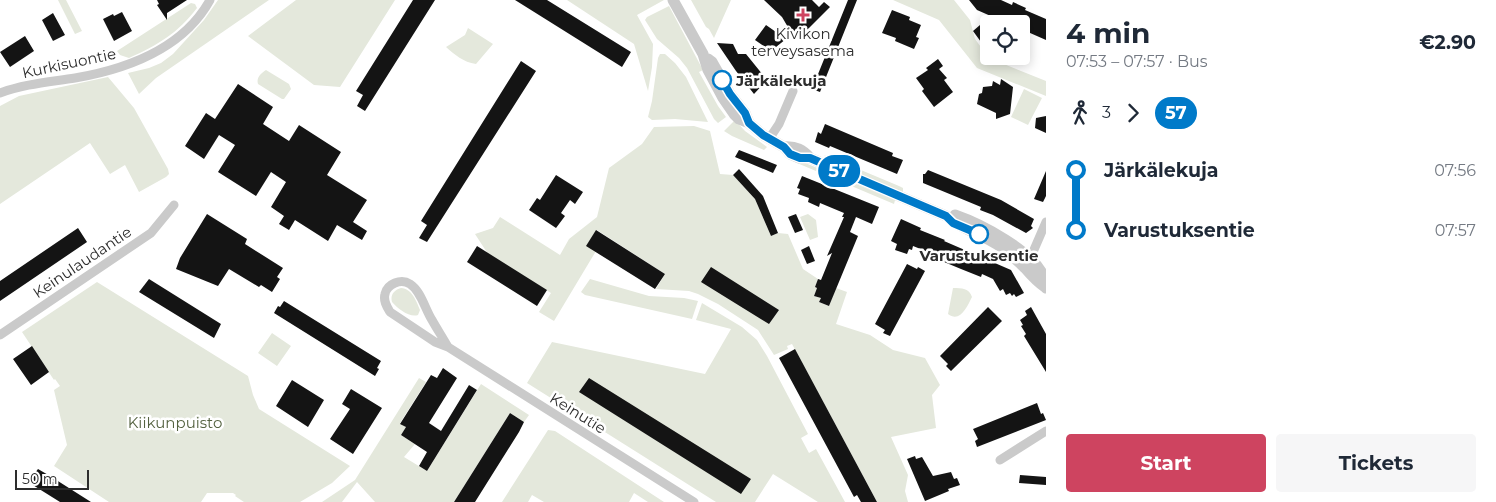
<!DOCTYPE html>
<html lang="en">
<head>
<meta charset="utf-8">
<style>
  :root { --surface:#fff; --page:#f6f6f7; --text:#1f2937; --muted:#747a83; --accent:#ce4460 }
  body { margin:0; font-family:Montserrat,sans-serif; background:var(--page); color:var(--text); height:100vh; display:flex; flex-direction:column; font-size:19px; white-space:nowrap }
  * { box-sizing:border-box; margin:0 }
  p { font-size:16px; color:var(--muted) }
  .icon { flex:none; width:28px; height:28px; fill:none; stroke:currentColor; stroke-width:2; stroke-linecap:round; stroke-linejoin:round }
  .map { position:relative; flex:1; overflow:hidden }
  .panel { display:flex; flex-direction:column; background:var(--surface); width:450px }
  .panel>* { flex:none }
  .badge { padding:0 10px; border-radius:16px; font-size:18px; line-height:32px }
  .controls { position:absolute; left:980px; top:15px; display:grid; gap:10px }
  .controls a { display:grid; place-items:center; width:50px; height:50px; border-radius:5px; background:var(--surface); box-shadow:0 2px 12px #0003; font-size:25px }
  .scale { position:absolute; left:15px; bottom:12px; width:74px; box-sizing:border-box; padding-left:5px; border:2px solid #2d2d2d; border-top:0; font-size:14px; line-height:18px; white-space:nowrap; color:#2d2d2d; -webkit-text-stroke:4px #fff; paint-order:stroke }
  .map>.badge { position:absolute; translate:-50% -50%; box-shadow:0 0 0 2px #fff }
  .legs { display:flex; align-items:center; gap:8px; height:55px; padding:0 20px; font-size:16px }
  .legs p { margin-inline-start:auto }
  .head { display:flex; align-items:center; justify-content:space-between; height:85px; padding:0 20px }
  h1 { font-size:28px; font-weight:700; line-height:38px }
  .primary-button { display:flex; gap:10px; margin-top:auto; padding:10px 20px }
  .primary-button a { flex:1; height:58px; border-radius:5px; background:var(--accent); color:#fff; font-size:20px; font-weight:700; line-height:58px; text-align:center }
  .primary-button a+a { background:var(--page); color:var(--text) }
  ul { padding:0 20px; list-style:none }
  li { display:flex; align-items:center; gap:18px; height:60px; font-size:19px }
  li i { display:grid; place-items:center; width:8px; height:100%; margin:0 6px; background:currentColor }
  li i::after { content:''; width:12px; height:12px; margin:-6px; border:4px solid; border-radius:50%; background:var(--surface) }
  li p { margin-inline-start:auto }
  li:first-child i { background:linear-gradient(#0000 50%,currentColor 0) }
  li:last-child i { background:linear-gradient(currentColor 50%,#0000 0) }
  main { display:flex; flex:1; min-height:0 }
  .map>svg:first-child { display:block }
  .green { fill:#e4e8dc }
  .building { fill:#141414 }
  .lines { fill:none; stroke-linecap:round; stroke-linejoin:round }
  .minor { stroke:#cacaca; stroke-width:9 }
  .tertiary { stroke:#cacaca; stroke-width:11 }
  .line-1-casing { stroke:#fff; stroke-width:11 }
  .line-1 { stroke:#007ac9; stroke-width:8 }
  .poi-dot { fill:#ce4460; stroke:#fff; stroke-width:2 }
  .stop-1-dot { fill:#fff; stroke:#007ac9; stroke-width:2.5 }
  .labels { text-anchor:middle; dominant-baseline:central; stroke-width:5; stroke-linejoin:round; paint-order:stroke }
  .poi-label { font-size:15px; fill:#2d2d2d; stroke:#fff }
  .street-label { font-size:15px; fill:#2d2d2d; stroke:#fff }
  .stop-label { font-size:15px; font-weight:bold; fill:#2d2d2d; stroke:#fff; text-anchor:start }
  .park-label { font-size:15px; fill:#546240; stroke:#fff }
</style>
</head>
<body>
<main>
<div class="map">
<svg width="1046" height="502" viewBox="0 0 1046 502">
  <rect width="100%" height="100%" fill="#fff"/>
  <path class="green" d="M58,0H66L82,31L75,34Z
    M218,0H269L156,78L139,94L128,73L149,68L161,63L173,54L204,20Z
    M296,0H395L340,87L314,85L248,36Z
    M567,0H664L637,15L653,44L652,67L648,91L634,44Z
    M691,0H731L714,38L709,29L706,27Z
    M893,0H954L970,20L975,39L989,58L1046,81V96L977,68L939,20Z
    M191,3L195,4L197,8C178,33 158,45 129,58L120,55L117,51Z
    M669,6L703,70L699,72L718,106L726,117L718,123L714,119L687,68L679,58L657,39L645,20L647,17Z
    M468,28L493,44L476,64C463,62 455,55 446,47L465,35Z
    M660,54H665L675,63L686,77L708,122L675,119L652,120L648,117L652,101L658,58Z
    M266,70L289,84L291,89L284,99H282L258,84C256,78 261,73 266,70Z
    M108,77L134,108L168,169L169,174L166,177L139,192L125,165L110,174L90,143L0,204V106L19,96Z
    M1024,89L1042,98L1028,125L1011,117Z
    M735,120L745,131L767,147L764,150L732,136L724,131Z
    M694,126L710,131L720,174L733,175L755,199L771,236L778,233L788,234L803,269L818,279L815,287L817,288L814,296L821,298L819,302L829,306L836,288L847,292L836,324L870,335L893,350L925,358L940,385L932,395L936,428L891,437L908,475L905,491L908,502H877L792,344L787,346L788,349L774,355L758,330L718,304L698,294L689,291L656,289L665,274L597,230L587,245L596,251L554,321L539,312L551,293L488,254L475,234L493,228L500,217L560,255L569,239L597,217L609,168L642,144L654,127Z
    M825,155L899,186L903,188V192L859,174L824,157Z
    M798,160L895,200L894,204L797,163Z
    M808,214L816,220L818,237L810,240L800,217Z
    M590,279L649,296L684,298L698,301L692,319L585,295L581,292Z
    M97,282L248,376L253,395L259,409L350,466L332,483L300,502H244L235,496L236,495L233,493H207L201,502H109L54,466L67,445L54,390L60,386L55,379L54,380L22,332Z
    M401,288C412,289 416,300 420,310L418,315C410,318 398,309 392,302C390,295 394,290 401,288Z
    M953,288C962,288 969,288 972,297C967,307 960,323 948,314Z
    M702,303L742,327L757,340L767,356L808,434L801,438L809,453L816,449L845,502H818L773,474L755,502H716L527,383L552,342L705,374L731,329L696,320Z
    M272,333L291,346L277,366L258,353Z
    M419,378L426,382L400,423L406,427L401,435L415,444L404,457L427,471L481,384L529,415L524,422L510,413L454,502H375L357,482L342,502H322L355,480Z
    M548,430L555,431L664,502H648L634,493L629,502H544L532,495L528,502H502Z"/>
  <path class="building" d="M157,0H187L167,13V20L157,5L159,4Z
    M413,0H435L365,111L357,106L363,95L356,91Z
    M515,0H547L631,52L622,67Z
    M764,0H812L819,7L824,2L830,7L801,36L796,31L792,34L782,17Z
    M848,0H857L820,92L812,89Z
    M969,0H1001L1012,5L1013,2L1026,8L1025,10L1046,19V40L1021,29V24H1009L977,10Z
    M892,10L910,17L909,20L921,25L916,37L919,38L914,49L895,41L896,38L882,33Z
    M122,12L132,31L114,41L103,19L113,14L114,16Z
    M53,13L65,35L53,41L42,20Z
    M766,25L786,39L771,51L755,40Z
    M980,25L989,37V53L973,31Z
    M25,36L34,51L10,67L0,52Z
    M717,43L733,44L738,54H746L767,80L754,94L736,71Z
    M938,59L943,66L939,69L947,78L944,80L953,92L934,107L922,91L924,89L916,78L928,70L926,68Z
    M521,61L536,71L427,242L419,238L427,225L421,221Z
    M1001,79L1013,87L1010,114L996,119V113L977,104L979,94L982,93L983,87L992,86L993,81L1000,85Z
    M238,84L273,107L263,124L289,141L299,125L341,152L327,175L367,200L353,222L367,231L362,240L337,225L328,241L295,220L289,230L279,224L284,216L271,207L286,182L271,172L256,196L218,172L235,145L219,135L204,159L185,146L206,113L215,119Z
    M1046,116V133L1035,128L1036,118Z
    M825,124L893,153L892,156L903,160L897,174L830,146L829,148L815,142L818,132L821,134Z
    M739,150L777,165L773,173L735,157Z
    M739,169L763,196L778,233L771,236L755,199L733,175Z
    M928,170L1001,200L1034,219L1031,226L1033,228L1026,233L993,215L980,210L981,207L923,183V174H925Z
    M1046,171V196L1043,202L1034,199Z
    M556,175L583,192L575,204L570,200L561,213L565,216L556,228L529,210L537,198L540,200Z
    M802,176L879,207L872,224L856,217L850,232L858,236L829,306L819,302L821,298L814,296L817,288L815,287L818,279L821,280L832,253L827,256L844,217H842L844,213L820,203L819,207L808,202L809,198L798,194L800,189L797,188Z
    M207,214L247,239L245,244L283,268L277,277L280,279L272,292L261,285L259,287L229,269L218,286L176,269L180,258Z
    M796,214L803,230L795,233L788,217Z
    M901,219L921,228L920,230L945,240L944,241L1011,270L1024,293L1016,297L1014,294L1012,296L1010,293L1006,295L1003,289L1000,291L993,279L982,274L981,277L961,269L932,257L933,254L913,246L912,250L909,249L907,254L895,250L897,244L891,241Z
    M78,228L87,242L0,301V281Z
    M596,230L665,274L655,289L586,246Z
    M477,246L547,290L537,306L467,262Z
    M809,246L815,261L807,264L801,250Z
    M907,264L917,269L918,267L925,271L890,336L883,333L885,330L875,324Z
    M711,267L779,310L769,324L701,282Z
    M149,279L221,324L214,338L139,292Z
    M284,301L381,361L377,368L379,369L375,376L274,313L278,306L280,307Z
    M988,307L1002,321L951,371L946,366L948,364L940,356Z
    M1031,307L1046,334V372L1024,336L1026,334L1021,326L1023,325L1020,320L1027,315L1025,311Z
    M32,346L49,372L31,385L13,359Z
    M795,349L877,502H861L857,495L854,497L784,367L779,358Z
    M443,368L457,378L429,423L441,431L469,385L477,390L427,471L419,466L427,452L401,435L406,427L400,424L431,375L437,378Z
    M589,378L751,479L741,494L579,392Z
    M292,380L324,400L308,427L276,406Z
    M351,389L382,408L353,454L330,439L350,409L342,404Z
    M1037,403L1041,414L1043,413L1046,420L977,447L975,441L978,439L973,429Z
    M510,413L524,422L519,432L475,502H454Z
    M915,456L916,459L922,457L933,476L951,472L954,479L957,478L960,485L948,489L949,491L925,501L907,459Z
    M38,469L50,476L91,502H60L28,482Z
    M1020,475L1046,477V485L1019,483Z"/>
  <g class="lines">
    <path class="minor" d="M0,93C24,84 50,82 75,78C127,69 183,49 210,0
      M769,139L779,124L793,91
      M1027,262L1033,252L1046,222
      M0,335L151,233L174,205
      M448,347C443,338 437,329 432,320C425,309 421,291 410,284C401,278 387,284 385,294C383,301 387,307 390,312L435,342L448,347L694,502
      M1000,460L1046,431"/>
    <path class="tertiary" d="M673,0L703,54L708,70L723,98L734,114L739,119L749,123L763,135L784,147L790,154L799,158H810
      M708,59L712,62L730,94L745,113L749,123
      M784,147C796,146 803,150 810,158L946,216C961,230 984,234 1001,247C1009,253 1017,260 1025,268C1031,275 1037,282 1045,287
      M955,215C981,224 1033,251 1044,277C1045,280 1045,285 1046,288"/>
  </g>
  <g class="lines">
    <defs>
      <path id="line-1" d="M722,80L730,94L745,113L749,123L763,135L784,147L790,154L800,158H810L946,216L953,223L979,234"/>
    </defs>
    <use href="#line-1" class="line-1-casing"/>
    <use href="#line-1" class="line-1"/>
  </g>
  <path class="poi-dot" d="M800.5 7.5h5v5h5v5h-5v5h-5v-5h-5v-5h5z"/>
  <g class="stop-1-dot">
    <circle cx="722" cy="80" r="9"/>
    <circle cx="979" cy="234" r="9"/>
  </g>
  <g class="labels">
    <g class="poi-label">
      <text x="803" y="33">Kivikon<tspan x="803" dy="17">terveysasema</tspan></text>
    </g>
    <g class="street-label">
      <text transform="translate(69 63) rotate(-12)">Kurkisuontie</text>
      <text transform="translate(82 262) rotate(-34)">Keinulaudantie</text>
      <text transform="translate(578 413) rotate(32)">Keinutie</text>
    </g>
    <g class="stop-label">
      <text x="736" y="80">Järkälekuja</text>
      <text x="979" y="255" text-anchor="middle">Varustuksentie</text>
    </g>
    <g class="park-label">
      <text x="175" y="422">Kiikunpuisto</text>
    </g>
  </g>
</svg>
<div class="controls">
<a><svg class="icon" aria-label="locate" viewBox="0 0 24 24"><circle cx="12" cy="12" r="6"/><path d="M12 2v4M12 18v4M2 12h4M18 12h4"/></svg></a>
</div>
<div class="scale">50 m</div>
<b class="badge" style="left:839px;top:171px;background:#007ac9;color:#fff">57</b>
</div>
<section class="panel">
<div class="head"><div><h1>4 min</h1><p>07:53 – 07:57 · Bus</p></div><b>€2.90</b></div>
<div class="legs"><svg class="icon" aria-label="walk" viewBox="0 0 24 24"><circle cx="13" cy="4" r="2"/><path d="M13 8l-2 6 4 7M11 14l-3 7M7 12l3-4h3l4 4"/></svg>3<svg class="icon" aria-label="forward" viewBox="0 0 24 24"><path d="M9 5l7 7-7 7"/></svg><b class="badge" style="background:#007ac9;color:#fff">57</b></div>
<ul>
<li><i style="color:#007ac9"></i><b>Järkälekuja</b><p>07:56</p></li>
<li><i style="color:#007ac9"></i><b>Varustuksentie</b><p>07:57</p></li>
</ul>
<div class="primary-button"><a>Start</a><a>Tickets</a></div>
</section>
</main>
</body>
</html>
